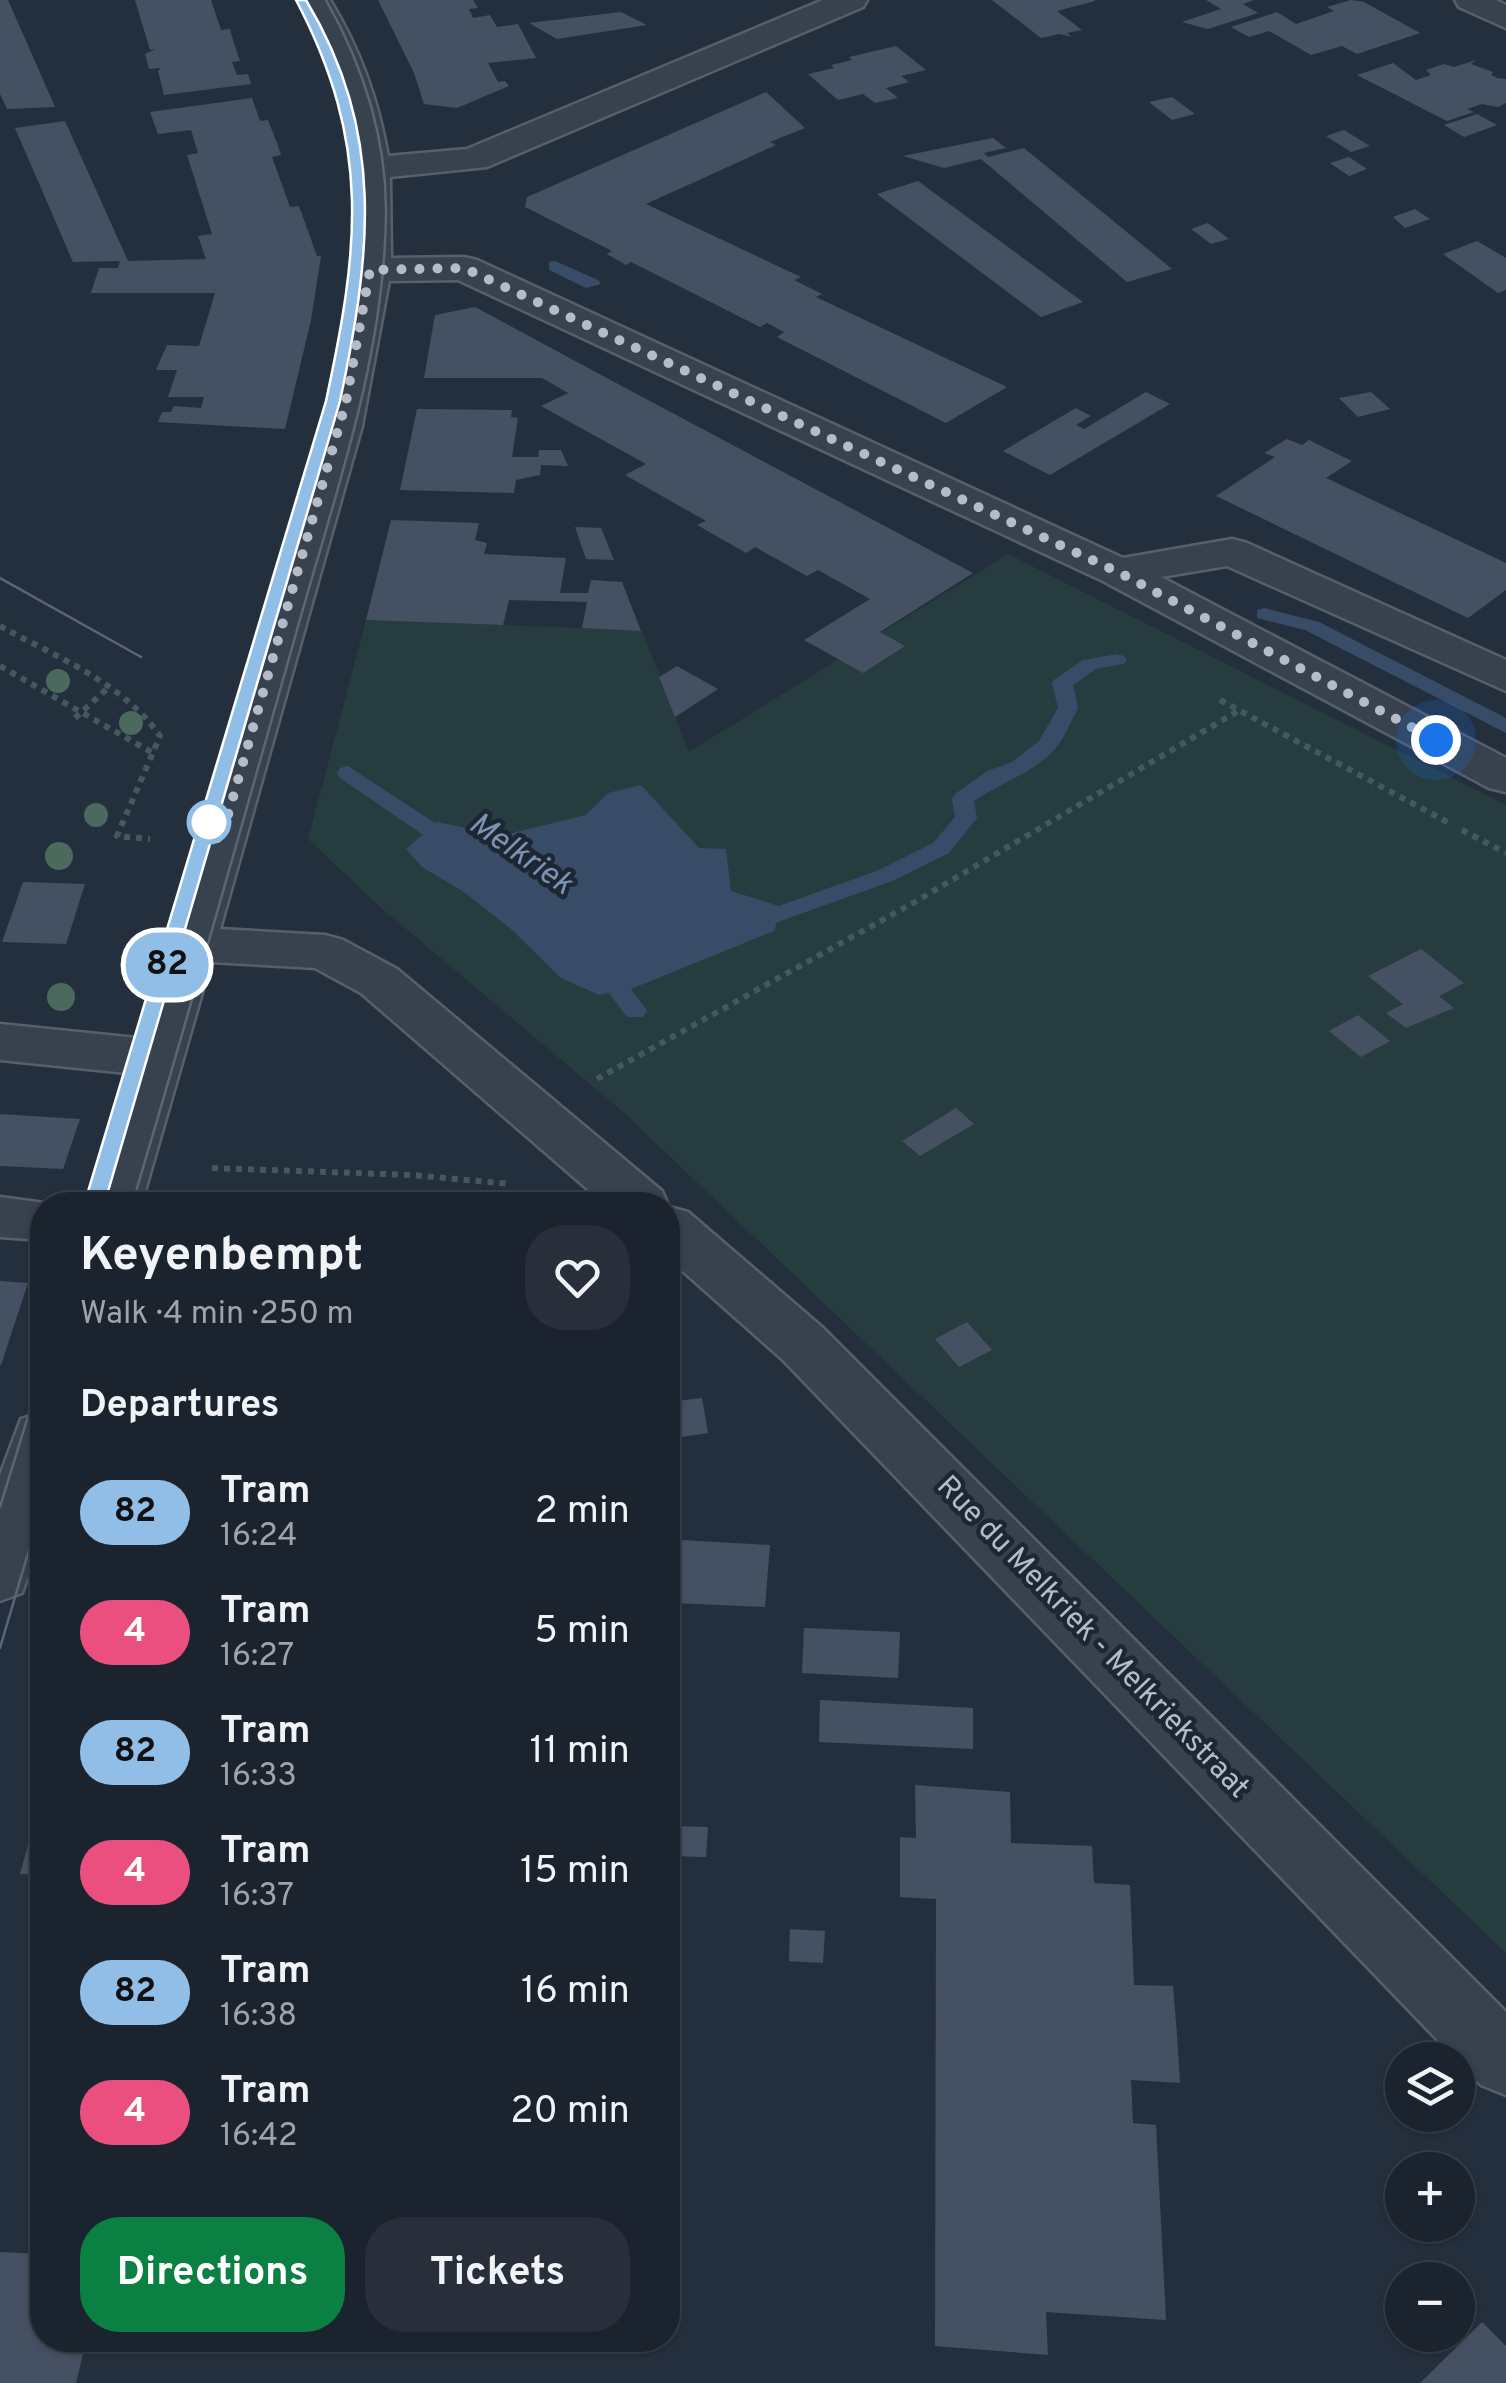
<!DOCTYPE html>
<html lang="en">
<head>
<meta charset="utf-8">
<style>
  :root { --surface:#1b232e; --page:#282f3a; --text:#f1f3f6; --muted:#a0a4aa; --line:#39404a; --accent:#0b8043 }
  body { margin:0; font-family:Overpass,sans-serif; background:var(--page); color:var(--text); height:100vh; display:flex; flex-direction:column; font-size:38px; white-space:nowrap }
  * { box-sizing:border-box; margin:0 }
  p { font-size:32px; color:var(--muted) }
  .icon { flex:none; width:55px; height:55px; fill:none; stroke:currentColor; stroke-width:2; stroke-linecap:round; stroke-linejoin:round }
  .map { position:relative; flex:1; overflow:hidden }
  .panel { position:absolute; left:30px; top:1192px; width:650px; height:1160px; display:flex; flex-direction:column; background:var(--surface); border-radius:40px; box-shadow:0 2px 8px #0004,0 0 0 2px var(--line) }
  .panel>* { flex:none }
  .badge { padding:0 20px; border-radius:32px; font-size:35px; line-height:65px }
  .fabs { position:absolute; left:1385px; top:2042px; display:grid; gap:20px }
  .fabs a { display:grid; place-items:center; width:90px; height:90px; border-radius:50%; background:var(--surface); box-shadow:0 2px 8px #0004,0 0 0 2px var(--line); font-size:50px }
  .you { position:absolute; width:50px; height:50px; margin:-25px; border:8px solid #fff; border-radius:50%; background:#1a73e8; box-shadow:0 0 0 15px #1a73e833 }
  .map>.badge { position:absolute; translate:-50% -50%; box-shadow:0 0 0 5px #fff }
  h2 { padding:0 50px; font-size:38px; line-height:90px }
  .round { display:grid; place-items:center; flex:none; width:105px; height:105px; border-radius:40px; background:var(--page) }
  .summary { display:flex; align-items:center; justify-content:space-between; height:170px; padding:0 50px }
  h1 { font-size:48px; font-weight:700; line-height:75px }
  .cta { display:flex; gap:20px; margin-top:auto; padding:20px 50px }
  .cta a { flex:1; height:115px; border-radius:40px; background:var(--accent); color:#fff; font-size:40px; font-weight:700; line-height:115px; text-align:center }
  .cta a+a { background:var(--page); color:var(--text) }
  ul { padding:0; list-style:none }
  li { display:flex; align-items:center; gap:30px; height:120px; padding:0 50px }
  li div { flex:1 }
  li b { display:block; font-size:38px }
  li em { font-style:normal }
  li .badge { min-width:110px; font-weight:700; text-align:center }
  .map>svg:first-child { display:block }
  .green { fill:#263c3f }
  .water { fill:#394c67 }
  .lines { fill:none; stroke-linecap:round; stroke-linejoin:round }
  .stream { fill:#394c67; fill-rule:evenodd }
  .building { fill:#455162 }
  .minor-casing { stroke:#565f6c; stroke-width:5 }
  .path { stroke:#44595c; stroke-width:6; stroke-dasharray:6 6; stroke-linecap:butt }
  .minor { fill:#38414e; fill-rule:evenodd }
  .tram { stroke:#5a6575; stroke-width:2.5 }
  .tree { fill:#4b6a5d }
  .line { fill:#91bee7; stroke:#fff; stroke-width:2.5 }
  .walk { stroke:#b4bcc9; stroke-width:10; stroke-dasharray:0 18 }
  .stop-dot { fill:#fff; stroke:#91bee7; stroke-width:5 }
  .labels { text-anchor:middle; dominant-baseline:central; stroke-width:9; stroke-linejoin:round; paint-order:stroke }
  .street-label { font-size:30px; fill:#b4bcc9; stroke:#1d2633 }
  .water-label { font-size:32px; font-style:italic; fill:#7c92b1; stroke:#1d2633 }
</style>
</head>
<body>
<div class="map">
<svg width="1506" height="2383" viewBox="0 0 1506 2383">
  <rect width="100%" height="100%" fill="#242f3e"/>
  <path class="green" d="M1008,554L1506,805V1953L622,1111L380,907L308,839L366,620L642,630L689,752Z"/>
  <path class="water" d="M641,785L699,848L726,849L731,891L782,907L774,931L631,989L599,995L561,978L511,929L464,892L422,867L406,849L437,822L504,835L586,815L608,793Z"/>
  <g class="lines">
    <path class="stream" d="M555,261L598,280L601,284L586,288L549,270V262Z
      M1264,608L1319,622L1506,718V733L1305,630L1257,618V610Z
      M1117,654L1124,656L1127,660L1124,664L1096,669L1073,685L1078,708C1071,721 1065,738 1054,750C1033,773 1000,783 974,801L977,818L949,853L895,880L756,930H740L737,925L740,920L879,870L933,843L955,817L952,799L955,794L987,771L1012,762L1039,741L1058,708L1052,683L1055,679L1083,660Z
      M348,766L464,842L467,847L464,852H448L340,778L337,773L340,768Z
      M602,959L610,961L643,1005L647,1011L643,1017H627L594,973L590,967Z"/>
  </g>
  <path class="building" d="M0,0H8L55,107L7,109L0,94Z
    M135,0H211L221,30L230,29L233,40L240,61L232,62L237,75L248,74L251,84L164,95L158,71L161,68L149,69L145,54L156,49L150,50Z
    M378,0H473L478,8L469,9L473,18L490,15L497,27L518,24L536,58L488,63L498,82L505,81L509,86L457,108L424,104L414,73Z
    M992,0H1095V1L1057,11L1082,30L1067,33L1072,37L1059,34L1041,38Z
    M1206,0H1254L1243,4L1258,13L1208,29L1182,22L1221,9Z
    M1351,0L1364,2L1420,33L1357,54L1342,46L1311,55L1269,31L1249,37L1231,27L1277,12L1296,24L1334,11L1327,7Z
    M621,12L647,25L557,39L529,23Z
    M896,46L926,70L901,76L909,82L886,88L898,98L875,103L863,94L838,100L808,74L834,68L831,65L852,60L849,57Z
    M1476,60L1471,64L1493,72L1491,75L1497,78L1506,79V103L1498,107L1482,104L1467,109L1474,112L1447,121L1357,75L1393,63L1416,80L1431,75L1426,70L1444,64L1454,67Z
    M766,92L805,128L770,142L776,145L646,204L801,277L794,280L822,294L816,297L1007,387L946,423L777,337L784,332L767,323L760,327L631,262L626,265L607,254L612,251L525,207L527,197Z
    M1172,97L1195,114L1172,120L1149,102Z
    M252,98L260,121L268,120L277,143L281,155L272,157L290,207L299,206L317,256H321L311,320L285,429L158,422L162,412H171L174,406L201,408L204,397H168L177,370H156L167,345L199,346L215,293H91L99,268H118L120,261L73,262L15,128L65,121L128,261L206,259L198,236L212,234L187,155L198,153L191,130L158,134L150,112Z
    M1477,114L1497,125L1464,137L1444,125Z
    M1344,130L1370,146L1351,152L1326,136Z
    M993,138L1006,148L984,153L988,157L1024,148L1172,269L1127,282L981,159L944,168L903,156Z
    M1349,157L1367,169L1349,176L1330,163Z
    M918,181L1083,302L1041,317L877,194Z
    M1415,209L1430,219L1405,228L1393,217Z
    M1208,223L1229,239L1211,244L1191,229Z
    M1477,241L1506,258V290L1498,293L1443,254Z
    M475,307L603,376L973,573L880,632L905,646L863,673L804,640L870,599L818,570L807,576L755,547L746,553L697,525L706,521L625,475L646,464L541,406L568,393L542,378H424L435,315Z
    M1146,392L1170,404L1050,475L1003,451L1076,408L1091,416L1076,425L1084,429Z
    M1371,392L1390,409L1358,417L1339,398Z
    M417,409L512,410L511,417L518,418L512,457H538L539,450H561L568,466L541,465L540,475L516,480L514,493L400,490Z
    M1287,439L1302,445L1309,440L1352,461L1326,478L1506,563V590L1468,618L1216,496L1275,457L1264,453Z
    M391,520L479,523L475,540L487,543L484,554L566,558L560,593H588L591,580L622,582L641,631L582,628L587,602L509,600L503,625L366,620Z
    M575,527L601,528L614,560L586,559Z
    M677,666L718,689L675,717L659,677Z
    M23,882L85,884L66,944L2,942Z
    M1421,949L1464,983L1439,996L1454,1008L1406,1028L1386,1013L1403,1004L1368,976Z
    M1358,1015L1390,1041L1361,1057L1329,1031Z
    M956,1108L974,1124L920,1156L902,1141Z
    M0,1114L80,1119L63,1169L0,1166Z
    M0,1281L28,1283L1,1365H0Z
    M967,1322L992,1350L959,1367L935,1339Z
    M702,1398L708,1433L668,1439V1402Z
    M681,1540L770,1545L765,1607L674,1603Z
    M804,1628L900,1632L898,1678L802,1673Z
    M820,1700L973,1708V1749L819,1742Z
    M915,1785L1010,1792L1011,1843L1092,1846L1094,1883L1130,1885L1134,1985L1173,1986L1177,2035L1180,2083L1131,2080L1133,2123L1156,2125L1166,2320L1046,2312L1048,2355L935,2346L936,1899L900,1897V1837L916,1838Z
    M41,1797L42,1875L20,1874Z
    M668,1826L708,1827L706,1857L668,1856Z
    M790,1929L825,1931L823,1963L789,1961Z
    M0,2252L42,2254V2340H49L47,2348L84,2350L76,2383H0Z
    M1482,2322L1506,2346V2383H1420Z"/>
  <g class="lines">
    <defs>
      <path id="minor" d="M298,0H330C360,49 378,99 388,156L467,149L823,0H867L863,7L487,167L390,177L391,258L464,257L477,260L1123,558L1232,539L1247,543L1506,660V691L1227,566L1161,577L1506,758V792L1489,788L1103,581L458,280L389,281L362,426L220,929L325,935L343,940L397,969L662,1191L669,1207L688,1212L823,1328L1506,2012V2095L1481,2085L783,1360L668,1258V1205H606L361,993L315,968L211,962L141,1205H85L127,1073L0,1060V1024L137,1038C177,907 216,776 255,644C318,437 417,205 298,0Z
        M1455,0H1496L1506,5V28L1459,7Z
        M0,1197L60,1205H42V1240L0,1237Z
        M42,1412V1536L22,1593L0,1601V1475L21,1419Z"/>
    </defs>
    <use href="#minor" class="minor-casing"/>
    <path class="path" d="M0,626C56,657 122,682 160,736L117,836L150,839
      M0,666L153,753
      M1220,700L1451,824
      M75,718L108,688
      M1462,830L1506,853
      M597,1079L913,903L1238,711
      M212,1168L412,1175L511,1184"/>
    <use href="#minor" class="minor"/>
    <path class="tram" d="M0,578L141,657
      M94,1205L333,401C364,246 378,146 302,0
      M132,1205C189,1014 243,822 297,630C335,494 384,359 386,216C387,139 364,67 326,0
      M0,1507L42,1371
      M0,1648L42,1506"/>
  </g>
  <g class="tree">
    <circle cx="58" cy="681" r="12"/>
    <circle cx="131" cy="723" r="12"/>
    <circle cx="96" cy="815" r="12"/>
    <circle cx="59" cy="856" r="14"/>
    <circle cx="61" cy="997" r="14"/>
  </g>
  <path class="line" d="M296,0H306C386,133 371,254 340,401L104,1205L94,1212L84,1205L326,401C359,247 372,145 296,0Z"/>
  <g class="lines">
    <path class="walk" d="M209,822L220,843L346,402L370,270L464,268L1118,572L1436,740"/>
  </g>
  <circle class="stop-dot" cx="209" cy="822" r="20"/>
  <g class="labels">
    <g class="street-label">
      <text transform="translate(1092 1638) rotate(46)">Rue du Melkriek - Melkriekstraat</text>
    </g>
    <g class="water-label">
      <text transform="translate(520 855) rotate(35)">Melkriek</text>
    </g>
  </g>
</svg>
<div class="fabs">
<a><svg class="icon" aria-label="layers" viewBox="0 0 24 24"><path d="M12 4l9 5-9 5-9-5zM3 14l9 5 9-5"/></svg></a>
<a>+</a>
<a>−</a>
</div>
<div class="you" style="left:1436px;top:740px"></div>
<b class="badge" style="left:167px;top:965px;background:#91bee7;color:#111">82</b>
<section class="panel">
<div class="summary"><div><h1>Keyenbempt</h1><p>Walk · 4 min · 250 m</p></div><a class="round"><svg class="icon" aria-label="heart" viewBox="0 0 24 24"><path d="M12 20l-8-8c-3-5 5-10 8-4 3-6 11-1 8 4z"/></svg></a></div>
<h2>Departures</h2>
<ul>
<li><span class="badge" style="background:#91bee7;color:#111">82</span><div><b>Tram</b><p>16:24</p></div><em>2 min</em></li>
<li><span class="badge" style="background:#ea4f80;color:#fff">4</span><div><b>Tram</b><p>16:27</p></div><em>5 min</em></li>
<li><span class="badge" style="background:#91bee7;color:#111">82</span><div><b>Tram</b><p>16:33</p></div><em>11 min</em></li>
<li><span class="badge" style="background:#ea4f80;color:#fff">4</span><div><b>Tram</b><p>16:37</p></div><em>15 min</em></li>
<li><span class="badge" style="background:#91bee7;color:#111">82</span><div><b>Tram</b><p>16:38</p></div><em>16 min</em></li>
<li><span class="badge" style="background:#ea4f80;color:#fff">4</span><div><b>Tram</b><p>16:42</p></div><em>20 min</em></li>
</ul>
<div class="cta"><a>Directions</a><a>Tickets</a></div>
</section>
</div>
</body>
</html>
